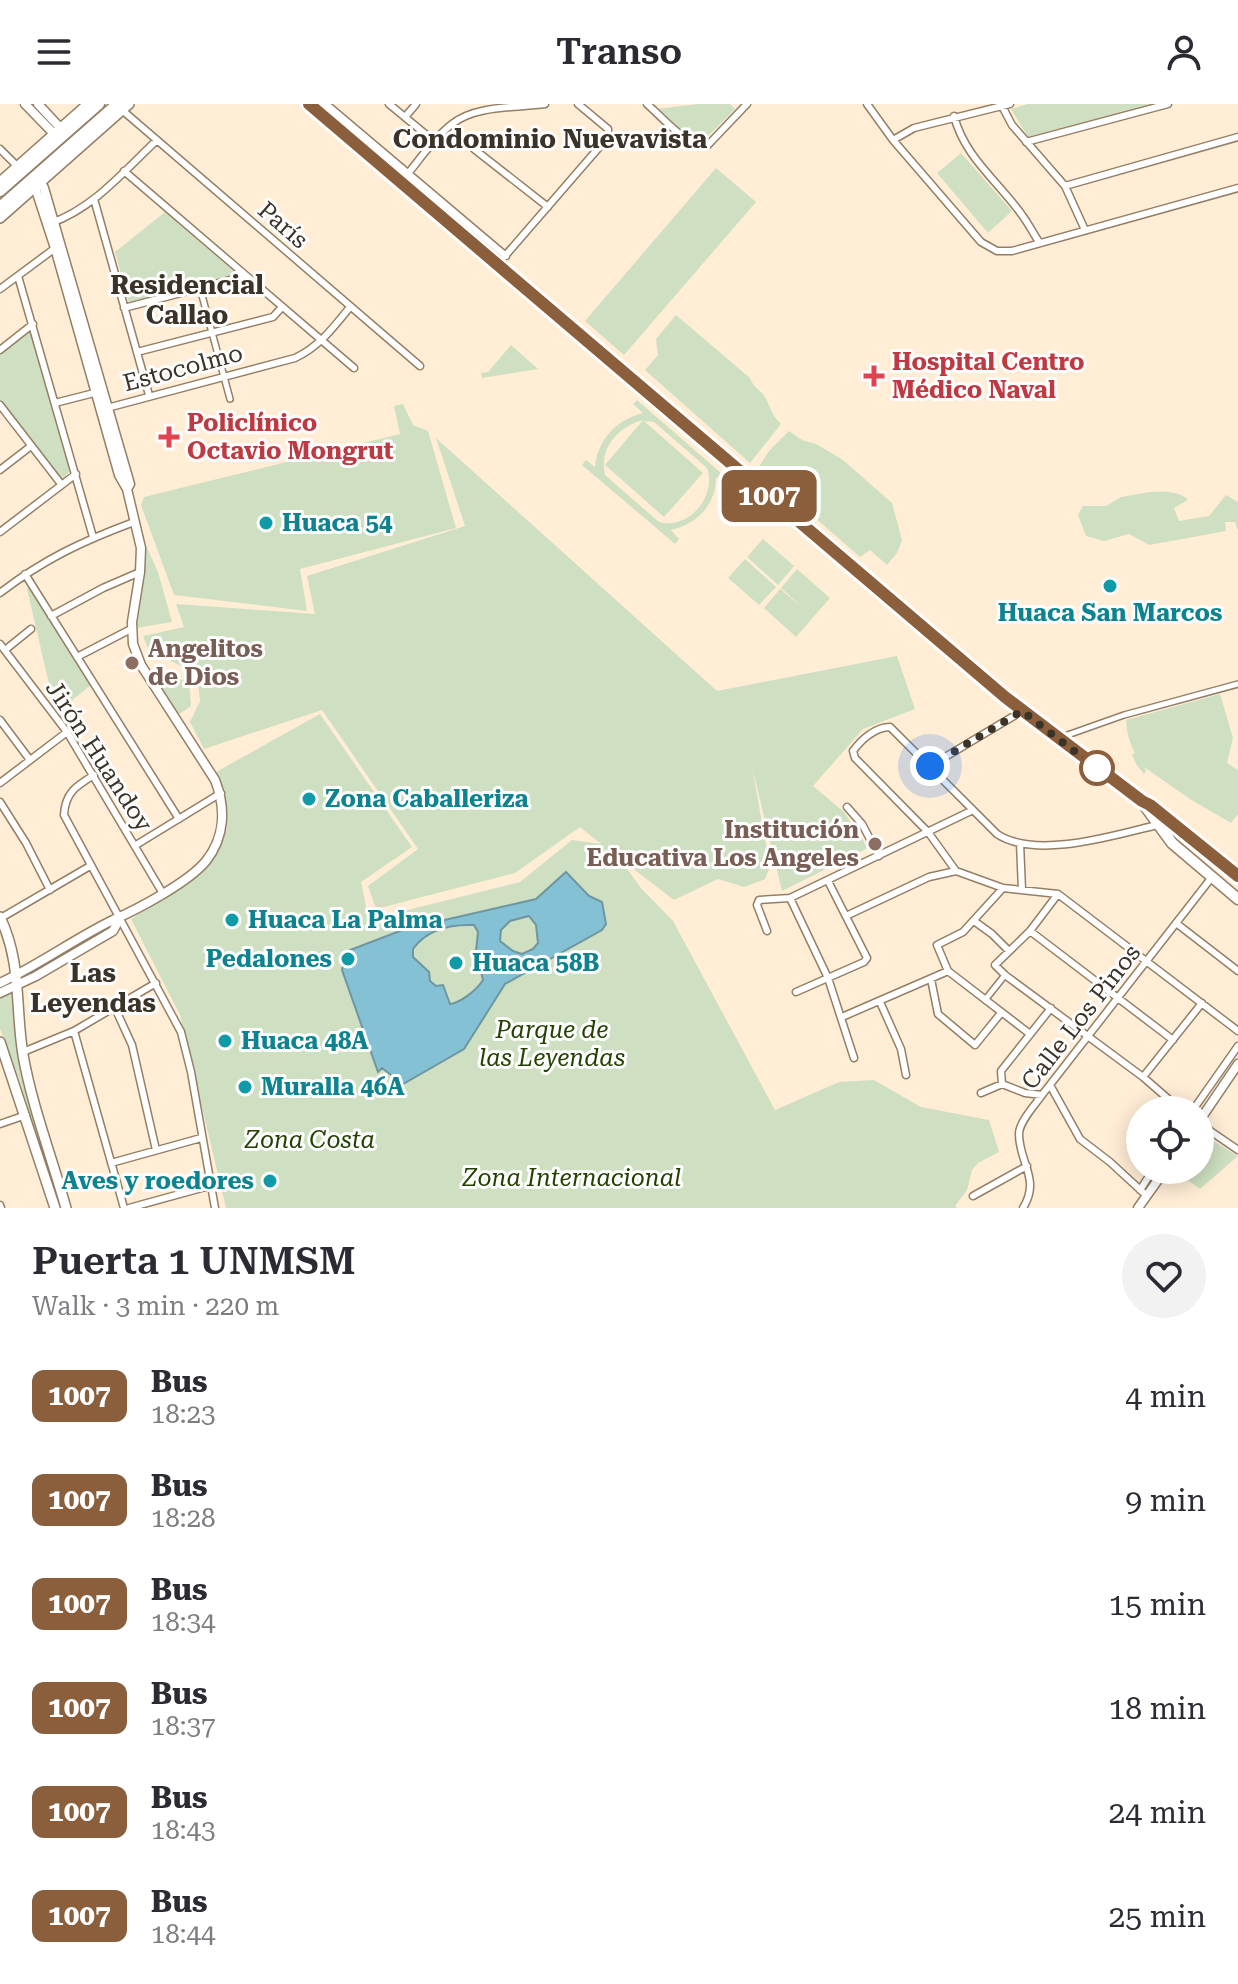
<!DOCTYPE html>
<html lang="en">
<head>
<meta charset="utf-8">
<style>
  :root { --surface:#fff; --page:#f2f2f3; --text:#2b2b33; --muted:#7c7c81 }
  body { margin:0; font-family:"Roboto Serif",serif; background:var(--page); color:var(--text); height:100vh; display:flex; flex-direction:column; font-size:30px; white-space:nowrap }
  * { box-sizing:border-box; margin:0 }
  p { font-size:26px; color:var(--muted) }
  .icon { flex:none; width:44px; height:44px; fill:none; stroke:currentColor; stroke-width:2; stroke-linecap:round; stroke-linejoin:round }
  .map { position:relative; height:1104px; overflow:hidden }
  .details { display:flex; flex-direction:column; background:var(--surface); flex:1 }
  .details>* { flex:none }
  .badge { padding:0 16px; border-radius:12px; font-size:28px; line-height:52px }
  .buttons { position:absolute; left:1126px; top:992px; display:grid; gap:16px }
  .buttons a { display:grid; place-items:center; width:88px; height:88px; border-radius:50%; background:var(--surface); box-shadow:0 4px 20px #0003; font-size:40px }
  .you { position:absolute; width:40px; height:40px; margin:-20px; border:6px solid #fff; border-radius:50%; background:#1a73e8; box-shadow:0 0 0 12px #1a73e833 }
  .map>.badge { position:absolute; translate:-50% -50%; box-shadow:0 0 0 4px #fff }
  .round { display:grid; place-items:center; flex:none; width:84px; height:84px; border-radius:42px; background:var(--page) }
  .headline { display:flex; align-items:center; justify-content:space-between; height:136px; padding:0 32px }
  h1 { font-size:38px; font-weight:600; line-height:60px }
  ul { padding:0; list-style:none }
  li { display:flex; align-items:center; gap:24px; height:104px; padding:0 32px }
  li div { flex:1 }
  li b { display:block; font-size:30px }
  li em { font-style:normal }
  li .badge { min-width:88px; font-weight:700; text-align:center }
  header { display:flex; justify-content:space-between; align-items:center; height:104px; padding:0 32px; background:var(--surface); font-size:36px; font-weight:600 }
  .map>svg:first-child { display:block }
  .green { fill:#cee0c1; fill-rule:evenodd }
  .water { fill:#85c1d4; stroke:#6f96a0; stroke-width:2; fill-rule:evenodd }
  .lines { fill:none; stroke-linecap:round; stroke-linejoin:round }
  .pedestrian-casing { stroke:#937f65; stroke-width:8 }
  .minor-casing { stroke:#937f65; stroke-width:9 }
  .tertiary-casing { stroke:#937f65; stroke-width:11 }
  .secondary-casing { stroke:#937f65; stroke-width:12 }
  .primary-casing { stroke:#937f65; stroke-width:13 }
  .pedestrian { stroke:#fff; stroke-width:5 }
  .minor { stroke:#fff; stroke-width:6 }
  .tertiary { stroke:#fff; stroke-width:8 }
  .secondary { stroke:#fff; stroke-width:9 }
  .primary { stroke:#fff; stroke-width:10 }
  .line-casing { stroke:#fff; stroke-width:18 }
  .line { stroke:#8b5e3c; stroke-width:12 }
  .walk { stroke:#3b3328; stroke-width:8; stroke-dasharray:0 14.4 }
  .health-dot { fill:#e0444e; stroke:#fdfdfd; stroke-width:3 }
  .culture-dot { fill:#0f9aa8; stroke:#fdfdfd; stroke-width:3 }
  .education-dot { fill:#8d6e63; stroke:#fdfdfd; stroke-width:3 }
  .stop-dot { fill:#fff; stroke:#8b5e3c; stroke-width:4 }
  .labels { text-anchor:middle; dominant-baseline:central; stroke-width:6; stroke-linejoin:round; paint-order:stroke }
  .street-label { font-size:24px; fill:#3b3328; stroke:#fdfdfd }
  .health-label { font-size:24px; font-weight:bold; fill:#be3a42; stroke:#fdfdfd; text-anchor:start }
  .culture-label { font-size:24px; font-weight:bold; fill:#0d838f; stroke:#fdfdfd; text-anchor:start }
  .education-label { font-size:24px; font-weight:bold; fill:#785e54; stroke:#fdfdfd; text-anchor:start }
  .park-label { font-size:24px; font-style:italic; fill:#234100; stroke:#fdfdfd }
  .neighbourhood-label { font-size:26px; font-weight:bold; fill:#3b3328; stroke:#fdfdfd }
</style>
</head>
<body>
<header><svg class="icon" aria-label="menu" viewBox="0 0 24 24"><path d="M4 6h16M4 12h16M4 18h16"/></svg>Transo<svg class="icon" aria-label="person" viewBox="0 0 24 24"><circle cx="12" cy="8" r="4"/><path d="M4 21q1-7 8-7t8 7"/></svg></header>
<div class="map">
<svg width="1238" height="1104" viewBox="0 0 1238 1104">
  <rect width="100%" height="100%" fill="#ffedd6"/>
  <path class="green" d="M699,0H730L735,5L705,35L699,38L692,36L656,5Z
    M1028,0H1149L1028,33L1011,5Z
    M961,49L1012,107L988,129L937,69Z
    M716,64L756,98L624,251L585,217Z
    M165,108L237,170L129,199L115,148Z
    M676,211L750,274C753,282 757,284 763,290C771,301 770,310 781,320L750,359L645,266L658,251L656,235Z
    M32,225L71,365L64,374L58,372L0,297V250Z
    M511,241L538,265L482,274L481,269L488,268Z
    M637,296L729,376L725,380L716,373C716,401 697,420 671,426L679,435L675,440L582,361L586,356L595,363C598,335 616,316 643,309L633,300ZM643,316L605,361L664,413L703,369L644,317L654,318L707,364C717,392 689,426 659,418L605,371C599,344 618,323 643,316Z
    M403,300L413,321L428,327L456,424L300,465L307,507L174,491L141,401L144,393L400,330L394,302Z
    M789,327L802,336L816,340L843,356L892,399L902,436L897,449L887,461L870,446L860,453L758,364L769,347Z
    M436,334L717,587L897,552L915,605L863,625L813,682L844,708L868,744L782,787L752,663L770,763L765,775L744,783L718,775L674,796L619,754L641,784L673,817L775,1006L839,978L874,976L921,1003L989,1016L999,1048L978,1059L972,1066L967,1086L955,1102L957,1104H226L180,911L131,815C172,789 239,758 226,698C224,688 219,678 216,668L320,610L412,743L361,778L367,807L371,815L520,778L572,736L601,740L580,723L515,769L376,805L368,782L418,745L322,606L204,645L190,618L200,597L197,570L163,553L152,554L143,532L184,523L176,500L315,510L307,472L465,422Z
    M1150,388C1163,388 1178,386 1188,396L1174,404L1179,417L1209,412L1226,391L1238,398V427L1235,418H1225L1226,427L1149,441L1129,430L1104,437L1086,432L1078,411L1083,402H1106L1121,393Z
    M763,435L794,462L778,481L747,453Z
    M145,439L158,468L172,518L136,524Z
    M745,455L776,483L759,501L728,474Z
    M797,465L830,494L796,533L764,504L780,485L803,504L781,484Z
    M30,482L91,581L60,606L53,597L27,485Z
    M161,565L174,575L189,576L191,602L175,613L146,569Z
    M1220,590L1233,634L1227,659L1238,666V710L1231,719L1190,695L1144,663L1146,667L1144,670L1136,660L1132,650L1135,649C1129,637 1127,630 1126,616Z
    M13,887L21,966L64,1104H58L19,974L0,925V894Z
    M1200,1029L1238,1052L1200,1085L1173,1066H1200Z"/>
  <path class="water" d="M566,768L589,792L602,798L606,820L602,826L505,880L464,945L403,980L382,964L378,968L342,866L343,862H348L352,850L350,846L405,825L536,795ZM529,812L536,821L538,839L533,845L522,850L513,847L500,837L501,826L510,817ZM474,821L478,828L476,847L483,876C477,886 460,899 450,900L443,881L436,882L430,877L429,868L413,853V845C427,825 450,820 474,821Z"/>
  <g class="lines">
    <defs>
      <path id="pedestrian" d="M200,184L230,295
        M1059,634L1124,611L1238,580
        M985,896L1005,871"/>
      <path id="minor" d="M326,0L506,152
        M389,0L435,38
        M647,0C661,12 688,44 707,42L747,0
        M867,0L893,36L981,138L997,147H1012L1238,84
        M1002,2L1012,21L1065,82L1085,126
        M122,6L420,262
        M954,12C965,54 998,77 1022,111C1028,119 1033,129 1039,138
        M405,13L416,0
        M893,36L914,24L1010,0
        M1026,38L1168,0
        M0,45L20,65
        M474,45L548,103
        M124,67L354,264
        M406,72C420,55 434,34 452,20C476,1 516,4 545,0
        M1065,82L1238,33
        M94,95L149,291
        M51,119C94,104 125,66 157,36
        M505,152L608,33V25L578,0
        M18,172L93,433
        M0,185L58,142
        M124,204L245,172
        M0,246L33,220
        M137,248L273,213L282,203
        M55,299L98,288
        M0,301L61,380
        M107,304L295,254C319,243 334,223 350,203
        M0,366L31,342
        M0,428L76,370
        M25,470L179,715
        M0,489C44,455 83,437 134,418
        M51,512L103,484L140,468
        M0,540L67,628L162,788
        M5,546L31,525
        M77,553L131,525
        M0,616L30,656
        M930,662L1022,607
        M94,671C76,682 65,689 64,711L181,928L191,968L215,1104
        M0,679L67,628
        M0,698L26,739L50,786
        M847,703L862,720L879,752
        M1157,721C1115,731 1036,756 997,730L890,623C875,623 861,636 853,647L855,654L928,728L956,767L1003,784L1058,790L1238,927
        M1020,739L1022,786
        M136,741L221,689
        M1003,784L963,828L937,841L948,867L1030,930
        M1058,790L1030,827L995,861L1005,871L1143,973L1181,1006
        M790,794L828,874L854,954
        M846,812L929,773L956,767
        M1,814L90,762
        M974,817L992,830L1009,847
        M1176,819L1238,867
        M767,827L757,801L759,796L790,794L973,706
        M1030,827L1173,936
        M931,875L938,910L975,941L1001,909
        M796,888L864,858L867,854L828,777
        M880,898L901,945L906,971
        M115,904L132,941L156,1046
        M842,913L948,867
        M74,927L124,1104
        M23,948L74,927L156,879
        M1143,973L1202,899
        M1002,980L1001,967L1051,904
        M1050,981L1080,1035L1110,1058L1147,1092
        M981,989L1002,980L1025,989L1042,991
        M1193,1006L1238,942
        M0,1020L26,1011
        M1200,1020L1238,1046
        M111,1059L201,1034
        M1140,1086L1153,1066
        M973,1092L1027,1062
        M0,1101L1,1104
        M129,1104L209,1082
        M1023,1104C1041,1075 1019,1059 1019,1030C1019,1018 1035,1001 1042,991L1212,773"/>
      <path id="tertiary" d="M25,0L58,34
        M38,0L65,29
        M39,75L44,84L130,380L127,385
        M0,879C39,861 74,835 113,816C138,805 189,778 206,757C225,733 226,704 215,676L141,561L133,540L132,518L140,468L141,444L127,385L119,371L55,144L34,80
        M0,889L36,872L113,827L120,814
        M1200,1016L1238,960
        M1138,1104L1165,1066"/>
      <path id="secondary" d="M0,78L88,0
        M0,114L129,0
        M0,813C22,859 15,902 23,951C32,1002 52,1054 66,1104
        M0,938L55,1104"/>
      <path id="primary" d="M309,0L1005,593L1142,697L1150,701L1238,772
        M0,87L99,0
        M0,103L117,0
        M1142,698L1172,739L1238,795"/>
    </defs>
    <use href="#pedestrian" class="pedestrian-casing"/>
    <use href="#minor" class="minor-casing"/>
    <use href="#tertiary" class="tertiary-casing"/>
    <use href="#secondary" class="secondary-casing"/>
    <use href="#primary" class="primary-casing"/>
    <use href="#pedestrian" class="pedestrian"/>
    <use href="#minor" class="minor"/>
    <use href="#tertiary" class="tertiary"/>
    <use href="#secondary" class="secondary"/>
    <use href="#primary" class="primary"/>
  </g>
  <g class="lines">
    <defs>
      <path id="line" d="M309,0L1005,593L1142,697L1150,701L1238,772"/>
    </defs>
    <use href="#line" class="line-casing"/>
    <use href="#line" class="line"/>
    <path class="walk" d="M930,662L1022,607L1099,666L1097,664"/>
  </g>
  <g class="health-dot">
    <path d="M870 260h8v8h8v8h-8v8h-8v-8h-8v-8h8z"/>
    <path d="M165 321h8v8h8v8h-8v8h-8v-8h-8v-8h8z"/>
  </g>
  <g class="culture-dot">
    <circle cx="266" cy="419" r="8"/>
    <circle cx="1110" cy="482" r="8"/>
    <circle cx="309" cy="695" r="8"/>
    <circle cx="232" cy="816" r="8"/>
    <circle cx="348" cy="855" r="8"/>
    <circle cx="456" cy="859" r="8"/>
    <circle cx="225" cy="937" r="8"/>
    <circle cx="245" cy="983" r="8"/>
    <circle cx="270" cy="1077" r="8"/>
  </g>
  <g class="education-dot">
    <circle cx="132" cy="559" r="8"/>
    <circle cx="875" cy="740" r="8"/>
  </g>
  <circle class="stop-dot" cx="1097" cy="664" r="16"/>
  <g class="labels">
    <g class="street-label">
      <text transform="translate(283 121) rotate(41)">París</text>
      <text transform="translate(183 264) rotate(-15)">Estocolmo</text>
      <text transform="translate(99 652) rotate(57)">Jirón Huandoy</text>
      <text transform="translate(1081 913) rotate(-52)">Calle Los Pinos</text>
    </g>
    <g class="health-label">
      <text x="892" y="258">Hospital Centro<tspan x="892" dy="28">Médico Naval</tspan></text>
      <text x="187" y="319">Policlínico<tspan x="187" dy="28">Octavio Mongrut</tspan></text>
    </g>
    <g class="culture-label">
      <text x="282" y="419">Huaca 54</text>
      <text x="1110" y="509" text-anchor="middle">Huaca San Marcos</text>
      <text x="325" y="695">Zona Caballeriza</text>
      <text x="248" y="816">Huaca La Palma</text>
      <text x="332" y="855" text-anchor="end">Pedalones</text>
      <text x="472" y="859">Huaca 58B</text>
      <text x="241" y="937">Huaca 48A</text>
      <text x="261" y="983">Muralla 46A</text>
      <text x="254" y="1077" text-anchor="end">Aves y roedores</text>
    </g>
    <g class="education-label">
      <text x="148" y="545">Angelitos<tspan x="148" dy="28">de Dios</tspan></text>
      <text x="859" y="726" text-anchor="end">Institución<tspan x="859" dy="28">Educativa Los Angeles</tspan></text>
    </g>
    <g class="park-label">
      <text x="552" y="926">Parque de<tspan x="552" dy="28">las Leyendas</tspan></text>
      <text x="310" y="1036">Zona Costa</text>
      <text x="572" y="1074">Zona Internacional</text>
    </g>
    <g class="neighbourhood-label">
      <text x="550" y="35">Condominio Nuevavista</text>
      <text x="187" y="181">Residencial<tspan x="187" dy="30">Callao</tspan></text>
      <text x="93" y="869">Las<tspan x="93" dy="30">Leyendas</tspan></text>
    </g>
  </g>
</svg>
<div class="buttons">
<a><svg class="icon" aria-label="locate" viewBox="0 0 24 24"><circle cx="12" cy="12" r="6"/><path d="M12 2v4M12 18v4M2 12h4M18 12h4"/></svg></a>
</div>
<div class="you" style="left:930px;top:662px"></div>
<b class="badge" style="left:769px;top:392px;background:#8b5e3c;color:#fff">1007</b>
</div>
<section class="details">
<div class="headline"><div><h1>Puerta 1 UNMSM</h1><p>Walk · 3 min · 220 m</p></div><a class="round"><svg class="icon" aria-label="heart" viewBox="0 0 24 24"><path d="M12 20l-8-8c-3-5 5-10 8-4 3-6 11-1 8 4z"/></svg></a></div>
<ul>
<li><span class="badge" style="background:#8b5e3c;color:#fff">1007</span><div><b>Bus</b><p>18:23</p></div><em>4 min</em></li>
<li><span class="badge" style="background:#8b5e3c;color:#fff">1007</span><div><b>Bus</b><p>18:28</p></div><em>9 min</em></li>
<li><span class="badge" style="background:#8b5e3c;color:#fff">1007</span><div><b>Bus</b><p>18:34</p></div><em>15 min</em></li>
<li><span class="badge" style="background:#8b5e3c;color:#fff">1007</span><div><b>Bus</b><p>18:37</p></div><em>18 min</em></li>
<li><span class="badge" style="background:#8b5e3c;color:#fff">1007</span><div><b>Bus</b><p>18:43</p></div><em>24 min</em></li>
<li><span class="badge" style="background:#8b5e3c;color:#fff">1007</span><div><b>Bus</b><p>18:44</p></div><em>25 min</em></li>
</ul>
</section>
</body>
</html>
